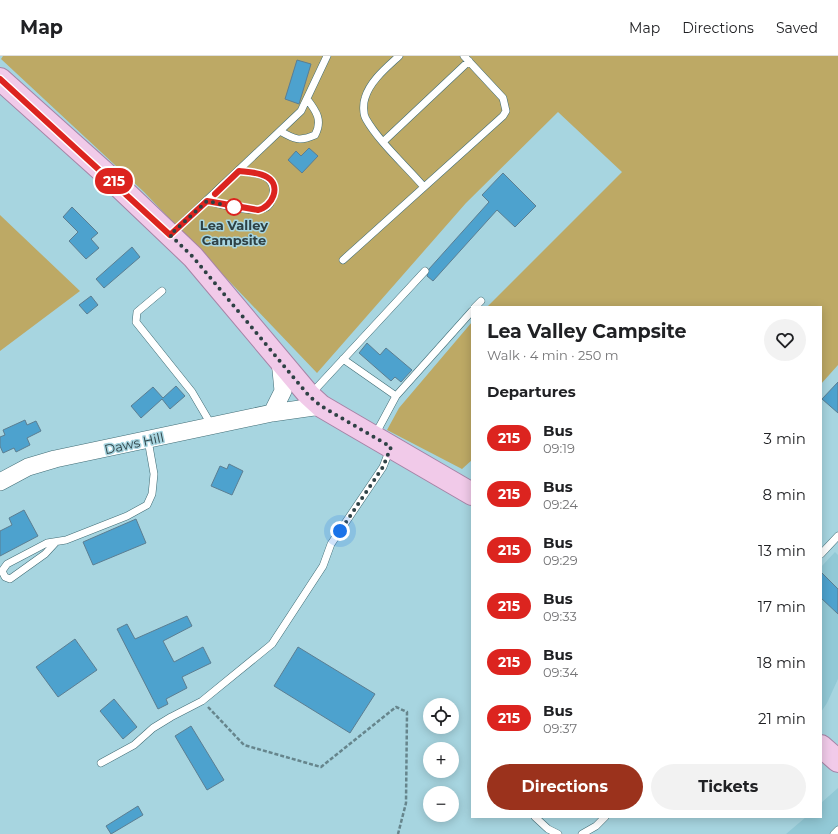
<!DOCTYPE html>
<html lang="en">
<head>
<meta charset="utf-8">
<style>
  :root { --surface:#fff; --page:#f2f2f2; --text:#202124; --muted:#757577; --line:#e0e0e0; --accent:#9b321c }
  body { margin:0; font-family:Montserrat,sans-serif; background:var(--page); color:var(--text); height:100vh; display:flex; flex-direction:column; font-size:15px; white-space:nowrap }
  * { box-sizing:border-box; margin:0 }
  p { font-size:13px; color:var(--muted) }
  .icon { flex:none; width:22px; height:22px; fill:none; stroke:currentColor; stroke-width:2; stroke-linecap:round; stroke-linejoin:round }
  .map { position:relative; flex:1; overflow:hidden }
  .details { position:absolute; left:471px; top:250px; width:351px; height:512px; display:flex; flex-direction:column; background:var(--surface); border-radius:0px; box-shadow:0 2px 10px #0003 }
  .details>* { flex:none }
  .badge { padding:0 8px; border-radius:13px; font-size:14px; line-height:26px }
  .fabs { position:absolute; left:423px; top:642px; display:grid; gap:8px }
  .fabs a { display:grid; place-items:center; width:36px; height:36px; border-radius:50%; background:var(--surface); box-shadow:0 2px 10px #0003; font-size:20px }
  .you { position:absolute; width:20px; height:20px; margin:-10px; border:3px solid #fff; border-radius:50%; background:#1a73e8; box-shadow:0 0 0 6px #1a73e833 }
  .map>.badge { position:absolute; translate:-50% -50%; box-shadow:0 0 0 2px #fff }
  h2 { padding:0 16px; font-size:15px; line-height:36px }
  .round { display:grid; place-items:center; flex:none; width:42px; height:42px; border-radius:21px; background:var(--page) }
  .summary { display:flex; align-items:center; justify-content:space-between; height:68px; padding:0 16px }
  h1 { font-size:19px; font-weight:700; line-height:30px }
  .primary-button { display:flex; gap:8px; margin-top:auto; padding:8px 16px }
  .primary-button a { flex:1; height:46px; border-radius:24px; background:var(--accent); color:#fff; font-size:16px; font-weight:700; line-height:46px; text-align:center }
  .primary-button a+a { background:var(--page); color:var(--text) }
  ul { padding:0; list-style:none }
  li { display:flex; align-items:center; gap:12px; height:56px; padding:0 16px }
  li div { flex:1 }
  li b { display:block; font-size:15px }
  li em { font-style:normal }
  li .badge { min-width:44px; font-weight:700; text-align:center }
  header { display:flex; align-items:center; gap:24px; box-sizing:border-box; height:56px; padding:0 20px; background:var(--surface); border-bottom:1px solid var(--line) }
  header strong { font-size:19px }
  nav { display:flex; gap:22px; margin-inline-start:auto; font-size:14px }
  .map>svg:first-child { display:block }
  .built { fill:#92c9d6 }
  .green { fill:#bda965 }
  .building { fill:#4da2ce; stroke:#5b7e92 }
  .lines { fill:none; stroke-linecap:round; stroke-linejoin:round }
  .service-casing { stroke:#406c75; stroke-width:8 }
  .tertiary-casing { stroke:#406c75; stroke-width:18 }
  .primary-casing { stroke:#a683a6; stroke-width:24 }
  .path { stroke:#66858c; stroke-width:2.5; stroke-dasharray:4 2; stroke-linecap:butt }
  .service { stroke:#fff; stroke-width:7 }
  .tertiary { stroke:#fff; stroke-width:17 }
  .primary { stroke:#f1cae9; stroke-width:22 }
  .line-casing { stroke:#fff; stroke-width:9 }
  .line { stroke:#dc241f; stroke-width:6 }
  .walk { stroke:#2e4145; stroke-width:4; stroke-dasharray:0 7.2 }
  .stop-dot { fill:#fff; stroke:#dc241f; stroke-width:2 }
  .labels { text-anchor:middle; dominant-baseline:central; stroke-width:3; stroke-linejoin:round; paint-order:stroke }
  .stop-label { font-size:13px; font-weight:bold; fill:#2e4145; stroke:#a7d5e0 }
  .street-label { font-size:13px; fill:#2e4145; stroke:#a7d5e0 }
</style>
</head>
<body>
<header>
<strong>Map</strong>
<nav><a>Map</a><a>Directions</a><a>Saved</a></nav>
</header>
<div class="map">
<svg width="838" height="778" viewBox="0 0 838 778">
  <rect width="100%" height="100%" fill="#a7d5e0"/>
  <path class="built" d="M835,496L838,499V623L827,647L821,656V511Z
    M838,732V778H786L806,761H821V747Z"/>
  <path class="green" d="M3,0H838V309L821,328V251H487L622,116L558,56L466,147L317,317L144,136L1,3Z
    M0,159L80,235L0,295Z
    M472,266V404L462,413L387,374L399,352Z"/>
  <path class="building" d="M297,4L311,8L299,48L285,43Z
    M309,92L318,100L302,117L288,104L296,95L301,100Z
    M503,117L536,150L515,171L497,154L433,225L427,220L429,213L489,146L482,139Z
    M72,151L98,177L91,183L99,192L86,203L69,185L78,176L63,161Z
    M132,191L140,201L104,232L96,223Z
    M91,240L98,249L87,258L79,249Z
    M367,287L380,299L386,292L412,314L401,326L395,321L391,325L359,297Z
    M838,326V357L822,343Z
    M176,330L185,340L170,353L162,343L141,362L131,350L153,331L163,342Z
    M25,364L27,369L36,365L41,375L27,382L30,389L16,396L14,392L3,397L0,390V381L5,379L3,374Z
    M229,408L243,415L232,439L211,430L220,410L227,413Z
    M24,454L38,480L0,500V475L12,469L9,462Z
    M136,463L146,487L93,509L83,486Z
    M821,516L838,533V558L821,542Z
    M187,560L192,570L163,585L174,606L203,591L211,607L182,621L187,632L166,643L168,648L158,653L117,573L127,568L135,583Z
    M75,583L97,614L58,641L36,611Z
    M298,591L375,638L350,677L274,630Z
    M114,643L137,671L123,683L100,655Z
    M191,670L224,724L207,734L175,680Z
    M138,750L143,759L111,778L106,770Z"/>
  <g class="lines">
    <defs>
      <path id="service" d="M399,0C386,12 370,25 365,42C363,48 363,58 366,63C379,86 407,111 424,131
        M280,75C294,83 299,86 315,79C323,64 316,55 307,43
        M384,85L469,5
        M207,145C220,148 253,158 265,152C270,150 272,144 273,139C277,118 255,117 239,115
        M171,178L301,55L327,0
        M343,204L503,60L506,55L503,42L464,0
        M162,235L137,256L136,266L192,336L212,370
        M475,251L481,245
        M343,303L396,340
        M311,338L425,215
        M375,379L396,340L472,255
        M56,486L45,498L10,523L5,521L2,515L7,508L47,487L66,484L127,460L147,449L152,438L154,418L148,384
        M821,498L838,480
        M101,707L134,689L153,672L171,661L202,645L272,588L323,510L331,488L383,411L390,393
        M535,761L548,773L558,778
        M582,778L596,770L605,761
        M834,778L838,774"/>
      <path id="tertiary" d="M272,357L283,335L280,304
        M0,426L28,411L55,403L272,357L321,350"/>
      <path id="primary" d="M0,23L107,119L193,201L309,339L321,350L350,367L472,438
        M821,690L838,705"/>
    </defs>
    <use href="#service" class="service-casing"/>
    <use href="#tertiary" class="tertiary-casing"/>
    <use href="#primary" class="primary-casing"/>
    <path class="path" d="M208,651L244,689L321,711L396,651L407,656L406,747L398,778"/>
    <use href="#service" class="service"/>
    <use href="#tertiary" class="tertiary"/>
    <use href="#primary" class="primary"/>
  </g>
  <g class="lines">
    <defs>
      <path id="line" d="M0,23L170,179L207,145L258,154C272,151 282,130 267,121C259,116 248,116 239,115L215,138"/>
    </defs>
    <use href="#line" class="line-casing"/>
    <use href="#line" class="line"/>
    <path class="walk" d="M234,151L207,145L170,179L193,201L309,340L321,350L391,391L383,411L340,475"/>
  </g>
  <circle class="stop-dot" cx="234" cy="151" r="8"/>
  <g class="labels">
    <g class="stop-label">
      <text x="234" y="169">Lea Valley<tspan x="234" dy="15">Campsite</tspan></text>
    </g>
    <g class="street-label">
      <text transform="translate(134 387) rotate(-12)">Daws Hill</text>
    </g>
  </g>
</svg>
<div class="fabs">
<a><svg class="icon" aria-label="locate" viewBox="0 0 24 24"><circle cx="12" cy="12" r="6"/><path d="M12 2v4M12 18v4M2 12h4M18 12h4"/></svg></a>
<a>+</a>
<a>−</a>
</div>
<div class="you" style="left:340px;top:475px"></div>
<b class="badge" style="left:114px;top:125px;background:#dc241f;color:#fff">215</b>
<section class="details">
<div class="summary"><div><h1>Lea Valley Campsite</h1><p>Walk · 4 min · 250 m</p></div><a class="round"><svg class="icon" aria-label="heart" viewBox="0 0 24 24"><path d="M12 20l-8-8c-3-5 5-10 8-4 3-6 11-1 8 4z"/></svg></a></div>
<h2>Departures</h2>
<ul>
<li><span class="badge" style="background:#dc241f;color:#fff">215</span><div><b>Bus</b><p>09:19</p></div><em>3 min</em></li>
<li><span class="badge" style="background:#dc241f;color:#fff">215</span><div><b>Bus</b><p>09:24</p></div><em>8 min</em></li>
<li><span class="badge" style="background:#dc241f;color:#fff">215</span><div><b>Bus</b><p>09:29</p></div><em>13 min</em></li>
<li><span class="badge" style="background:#dc241f;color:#fff">215</span><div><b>Bus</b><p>09:33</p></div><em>17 min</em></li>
<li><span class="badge" style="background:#dc241f;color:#fff">215</span><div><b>Bus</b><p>09:34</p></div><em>18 min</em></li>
<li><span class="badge" style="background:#dc241f;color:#fff">215</span><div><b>Bus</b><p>09:37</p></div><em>21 min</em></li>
</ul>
<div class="primary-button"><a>Directions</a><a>Tickets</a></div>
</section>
</div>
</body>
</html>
